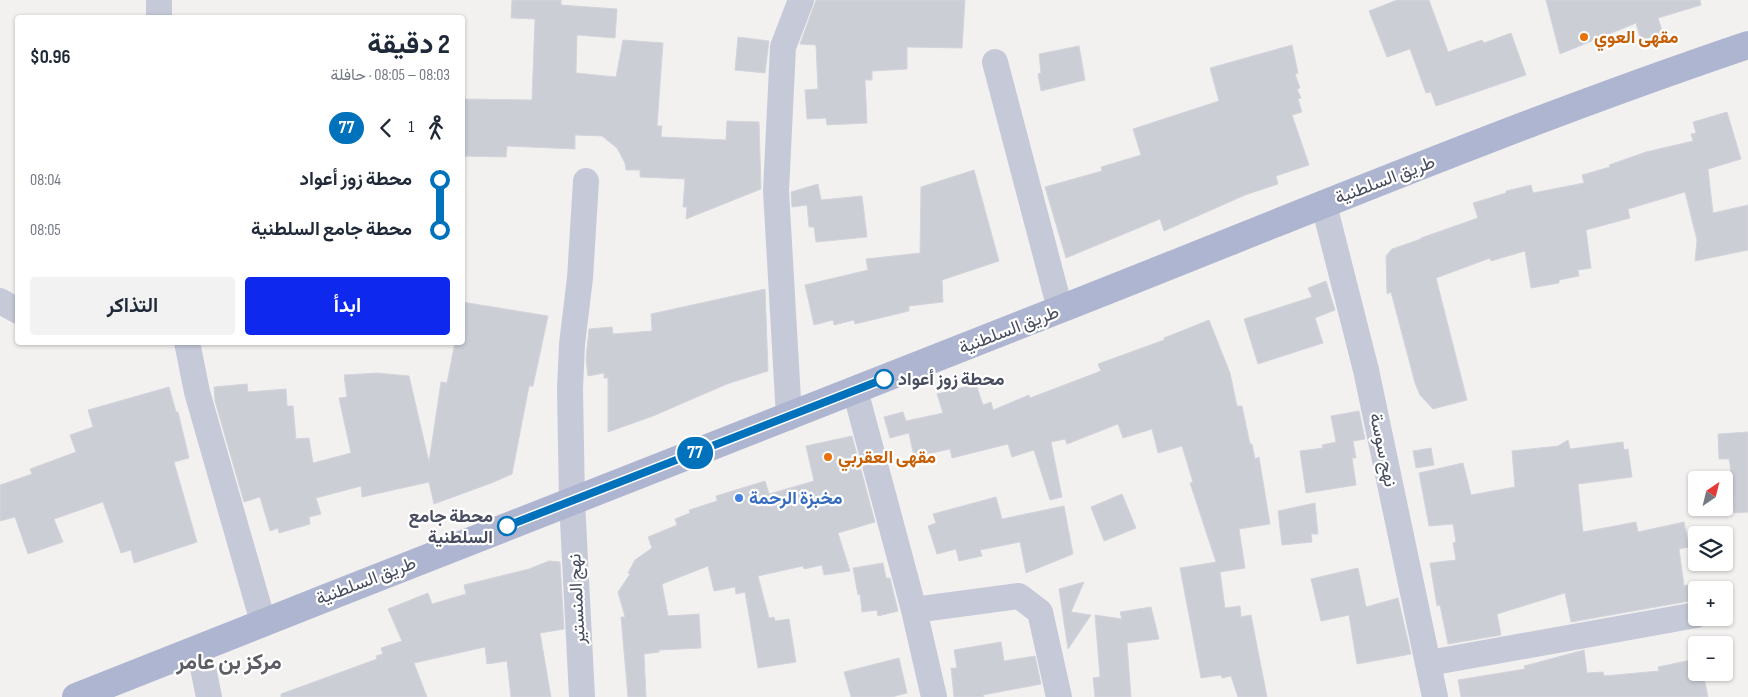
<!DOCTYPE html>
<html lang="ar">
<head>
<meta charset="utf-8">
<style>
  :root { --surface:#fff; --page:#f2f2f3; --text:#1f2937; --muted:#747a83; --accent:#0f28ee }
  body { margin:0; font-family:"Sofia Sans Condensed",Vazirmatn,sans-serif; background:var(--page); color:var(--text); direction:rtl; height:100vh; display:flex; flex-direction:column; font-size:19px; white-space:nowrap }
  * { box-sizing:border-box; margin:0 }
  p { font-size:16px; color:var(--muted) }
  .icon { flex:none; width:28px; height:28px; fill:none; stroke:currentColor; stroke-width:2; stroke-linecap:round; stroke-linejoin:round }
  .map { position:relative; flex:1; overflow:hidden; direction:ltr }
  .sheet { position:absolute; left:15px; top:15px; width:450px; height:330px; display:flex; flex-direction:column; background:var(--surface); border-radius:5px; box-shadow:0 1px 4px #0004; direction:rtl }
  .sheet>* { flex:none }
  .badge { padding:0 10px; border-radius:16px; font-size:18px; line-height:32px }
  .needle { width:32px; rotate:35deg }
  .tools { position:absolute; left:1688px; top:471px; display:grid; gap:10px }
  .tools a { display:grid; place-items:center; width:45px; height:45px; border-radius:5px; background:var(--surface); box-shadow:0 1px 4px #0004; font-size:25px }
  .map>.badge { position:absolute; translate:-50% -50%; box-shadow:0 0 0 2px #fff }
  .legs { display:flex; align-items:center; gap:8px; height:55px; padding:0 15px; font-size:16px }
  .legs p { margin-inline-start:auto }
  .summary { display:flex; align-items:center; justify-content:space-between; height:85px; padding:0 15px }
  h1 { font-size:28px; font-weight:700; line-height:38px }
  .action { display:flex; gap:10px; margin-top:auto; padding:10px 15px }
  .action a { flex:1; height:58px; border-radius:5px; background:var(--accent); color:#fff; font-size:20px; font-weight:700; line-height:58px; text-align:center }
  .action a+a { background:var(--page); color:var(--text) }
  ul { padding:0 15px; list-style:none }
  li { display:flex; align-items:center; gap:18px; height:50px; font-size:19px }
  li i { display:grid; place-items:center; width:8px; height:100%; margin:0 6px; background:currentColor }
  li i::after { content:''; width:12px; height:12px; margin:-6px; border:4px solid; border-radius:50%; background:var(--surface) }
  li p { margin-inline-start:auto }
  li:first-child i { background:linear-gradient(#0000 50%,currentColor 0) }
  li:last-child i { background:linear-gradient(currentColor 50%,#0000 0) }
  .map>svg:first-child { display:block }
  .building { fill:#ccced6; stroke:#d4d4dc }
  .lines { fill:none; stroke-linecap:round; stroke-linejoin:round }
  .minor { stroke:#c6cad8; stroke-width:26 }
  .major { stroke:#aeb5d0; stroke-width:28 }
  .line-1-casing { stroke:#fff; stroke-width:11 }
  .line-1 { stroke:#0072bc; stroke-width:8 }
  .food-dot { fill:#e8710a; stroke:#fff; stroke-width:2 }
  .stop-1-dot { fill:#fff; stroke:#0072bc; stroke-width:2.5 }
  .shop-dot { fill:#3f7fe0; stroke:#fff; stroke-width:2 }
  .labels { text-anchor:middle; dominant-baseline:central; stroke-width:4.5; stroke-linejoin:round; paint-order:stroke }
  .food-label { font-size:18px; font-weight:bold; fill:#c56008; stroke:#fff; text-anchor:start }
  .street-label { font-size:18px; fill:#474c5f; stroke:#fff }
  .stop-label { font-size:18px; font-weight:bold; fill:#474c5f; stroke:#fff; text-anchor:start }
  .shop-label { font-size:18px; font-weight:bold; fill:#366cbe; stroke:#fff; text-anchor:start }
  .district-label { font-size:22px; font-weight:bold; fill:#5c5d65; stroke:#fff }
</style>
</head>
<body>
<div class="map">
<svg width="1748" height="697" viewBox="0 0 1748 697">
  <rect width="100%" height="100%" fill="#f3f1f0"/>
  <path class="building" d="M512,0H561V5L617,9L615,38L577,35L576,73L616,77L623,40L663,43L657,126H662L661,137L726,140L727,121L759,122L761,189L686,219L687,207H683L685,179L640,177V170H626L625,163L617,148L602,136L575,135V149L507,146L506,157L462,156L463,99L532,100L535,19L511,18Z
    M816,0H965L962,48L907,47V69L872,71V80H865L867,123L827,125L826,118L807,119L805,90L818,89L816,45L800,44Z
    M1397,0H1429L1448,52L1482,40L1484,43L1511,33L1526,75L1436,106L1431,92L1426,93L1410,49L1387,57L1369,11Z
    M1546,0H1700L1701,5L1658,18L1663,34L1641,41L1636,23L1560,54Z
    M738,37L769,41L765,73L735,70Z
    M1292,45L1298,73L1295,74L1300,88L1297,89L1301,98L1298,99L1302,112L1292,115L1309,165L1276,176L1278,184L1245,195L1164,231L1160,219L1066,258L1045,187L1102,171L1101,167L1141,155L1133,129L1219,101L1210,68Z
    M1079,46L1085,80L1041,91L1038,74L1041,73L1039,54Z
    M1727,112L1741,159L1708,169L1713,213L1748,205V250L1695,261L1697,240L1685,192L1628,209L1630,218L1586,230L1591,268L1578,270L1579,276L1559,280V283L1531,288L1525,251L1491,261L1490,258L1436,278L1467,400L1433,409L1420,395L1415,383L1391,292L1387,294L1386,256L1392,249L1421,239V238L1478,218L1473,203L1506,193V191L1531,185L1533,193L1584,183L1582,175L1610,167L1609,165L1646,152L1693,141L1691,134L1696,133L1693,122Z
    M974,170L999,261L942,280L943,302L909,306V311L855,324L854,320L834,325L833,320L814,325L805,285L868,270L866,259L920,253L921,187Z
    M818,184L821,200L862,196L867,237L816,242L814,227H809L807,205L792,207L791,192Z
    M1326,281L1335,310L1315,318L1323,343L1258,364L1244,319L1312,297L1308,288Z
    M765,289L768,371L727,384L653,416L608,432V378H604V373L588,376L586,359L589,329L612,327L613,334L652,331L651,314Z
    M462,302L548,316L533,386H529L512,474L494,482L434,504L429,482L362,497L361,486L316,498L321,514L309,517L310,524L279,533L278,528L270,531L260,497L244,502L215,401L214,387L247,384L248,392L286,389L287,406H293L296,439L309,438L313,463L351,453L339,398L347,397L344,375L378,373L409,376L429,462L441,382L447,383L455,342H462Z
    M1209,320L1230,373L1237,406H1242L1250,444H1252L1255,459L1259,457L1270,524L1239,529L1245,568L1220,572L1225,608L1240,606L1241,617L1251,615L1267,697H1238L1231,676L1222,678L1221,675L1201,678L1180,568L1216,562L1190,483L1193,482L1182,446L1158,453L1152,429L1123,438L1118,424L1067,444L1065,439L1051,442L1062,497L1050,500L1034,450L1012,457L1008,444L952,458L950,449L914,457L909,433L890,438L884,417L903,412L906,421L943,413L937,394L976,384L983,405L991,402L993,410L1029,395L1030,398L1101,371L1098,364L1164,340V338Z
    M169,387L176,412H178L189,458L174,462L197,542L134,563L131,550L121,553L103,502L54,519L63,542L28,554L15,517L0,521V485L32,474L30,469L76,452L70,435L93,427L88,410Z
    M1359,411L1365,439L1353,441L1356,458H1352L1356,485L1306,493L1300,451L1323,448L1322,445L1336,442L1331,416Z
    M1748,432V512L1734,513L1730,464L1729,459H1719L1718,434Z
    M852,436L875,522L838,533L850,571L824,575L822,565L804,569L803,566L758,576L769,618L774,617L775,621L789,619L796,662L758,668L745,592L736,594L735,587L714,591L708,566L662,584L668,616L699,614L701,648L659,650V652L644,654L646,697H628L621,617H625L618,592L630,574L628,573L635,560L652,548L648,537L677,525L675,519L690,513L689,510L717,501L716,496L765,481L769,494L814,481L806,446Z
    M1568,440L1570,449L1623,442L1624,450L1628,449L1632,477L1578,484L1583,532L1636,522L1638,532L1684,522L1689,547L1679,549L1684,586L1691,584L1695,600L1571,622L1565,593L1497,614L1501,635L1448,644L1440,605L1437,606L1430,563L1456,560L1453,543L1456,542L1453,524L1429,526L1419,473L1463,463L1471,495L1515,487L1512,451L1558,446Z
    M1431,448L1434,465L1416,468L1413,451Z
    M1122,494L1136,528L1104,541L1091,507Z
    M996,497L1002,519L1064,506L1073,554L1026,573L1020,542L980,550L982,556L959,561L956,549L937,554L928,526L936,523L933,514Z
    M1315,503L1318,534H1311L1312,542L1282,545L1278,511Z
    M549,561L560,562L564,629L540,633L551,697H511L507,661L487,664L485,647L414,663L427,697H281V694L377,659L376,656L383,654L381,648L402,641L388,609L428,593L432,604L466,594L464,585L529,569Z
    M883,563L886,578H890L898,611L878,616L877,610L862,612L860,594L858,595L853,568Z
    M1358,568L1366,607L1398,598L1411,654L1357,664L1349,615L1321,621L1311,579Z
    M1084,582L1071,612L1091,615L1068,649L1059,589Z
    M1151,607L1159,639L1127,643L1131,697H1095L1093,678L1100,677L1095,615L1122,619L1120,612Z
    M1001,642L1004,661L1035,656L1041,684L983,695L984,697H954L951,668H957L954,650Z
    M1584,650L1587,673L1603,672L1604,676L1659,671L1658,667L1696,659V672H1703L1708,697H1461L1458,680L1525,669L1524,666Z
    M899,658L907,693L892,697H851L844,672Z"/>
  <g class="lines">
    <path class="minor" d="M159,0V18
      M995,62L1060,309
      M1324,205L1366,370L1435,697
      M0,301L18,311
      M187,342L197,392L263,622
      M855,390L914,610L934,697
      M789,417L776,191L783,47L801,0
      M914,610L1019,596L1040,612L1059,697
      M199,648L209,697
      M1429,663L1696,615
      M582,697L572,501L570,389L572,344L580,278L586,181"/>
    <path class="major" d="M76,697C403,567 731,439 1058,310C1287,220 1514,124 1748,45"/>
  </g>
  <g class="lines">
    <defs>
      <path id="line-1" d="M507,526L884,379"/>
    </defs>
    <use href="#line-1" class="line-1-casing"/>
    <use href="#line-1" class="line-1"/>
  </g>
  <g class="food-dot">
    <circle cx="1584" cy="37" r="5"/>
    <circle cx="828" cy="457" r="5"/>
  </g>
  <g class="stop-1-dot">
    <circle cx="884" cy="379" r="9"/>
    <circle cx="507" cy="526" r="9"/>
  </g>
  <circle class="shop-dot" cx="739" cy="498" r="5"/>
  <g class="labels">
    <g class="food-label">
      <text x="1594" y="37">مقهى العوي</text>
      <text x="838" y="457">مقهى العقربي</text>
    </g>
    <g class="street-label">
      <text transform="translate(1385 180) rotate(-21)">طريق السلطنية</text>
      <text transform="translate(1009 330) rotate(-21)">طريق السلطنية</text>
      <text transform="translate(1383 450) rotate(78)">نهج سوسة</text>
      <text transform="translate(366 581) rotate(-21)">طريق السلطنية</text>
      <text transform="translate(577 599) rotate(-93)">نهج المنستير</text>
    </g>
    <g class="stop-label">
      <text x="898" y="379">محطة زوز أعواد</text>
      <text x="493" y="516" text-anchor="end">محطة جامع<tspan x="493" dy="21">السلطنية</tspan></text>
    </g>
    <g class="shop-label">
      <text x="749" y="498">مخبزة الرحمة</text>
    </g>
    <g class="district-label">
      <text x="229" y="662">مركز بن عامر</text>
    </g>
  </g>
</svg>
<div class="tools">
<a><svg class="needle" viewBox="-14 -14 28 28"><path d="M0-13l5 13h-10z" fill="#e53935"/><path d="M0 13l5-13h-10z" fill="#747a83"/></svg></a>
<a><svg class="icon" aria-label="layers" viewBox="0 0 24 24"><path d="M12 4l9 5-9 5-9-5zM3 14l9 5 9-5"/></svg></a>
<a>+</a>
<a>−</a>
</div>
<b class="badge" style="left:695px;top:453px;background:#0072bc;color:#fff">77</b>
<section class="sheet">
<div class="summary"><div><h1>2 دقيقة</h1><p>08:03 – 08:05 · حافلة</p></div><b>$0.96</b></div>
<div class="legs"><svg class="icon" aria-label="walk" viewBox="0 0 24 24"><circle cx="13" cy="4" r="2"/><path d="M13 8l-2 6 4 7M11 14l-3 7M7 12l3-4h3l4 4"/></svg>1<svg class="icon" aria-label="back" viewBox="0 0 24 24"><path d="M15 5l-7 7 7 7"/></svg><b class="badge" style="background:#0072bc;color:#fff">77</b></div>
<ul>
<li><i style="color:#0072bc"></i><b>محطة زوز أعواد</b><p>08:04</p></li>
<li><i style="color:#0072bc"></i><b>محطة جامع السلطنية</b><p>08:05</p></li>
</ul>
<div class="action"><a>ابدأ</a><a>التذاكر</a></div>
</section>
</div>
</body>
</html>
